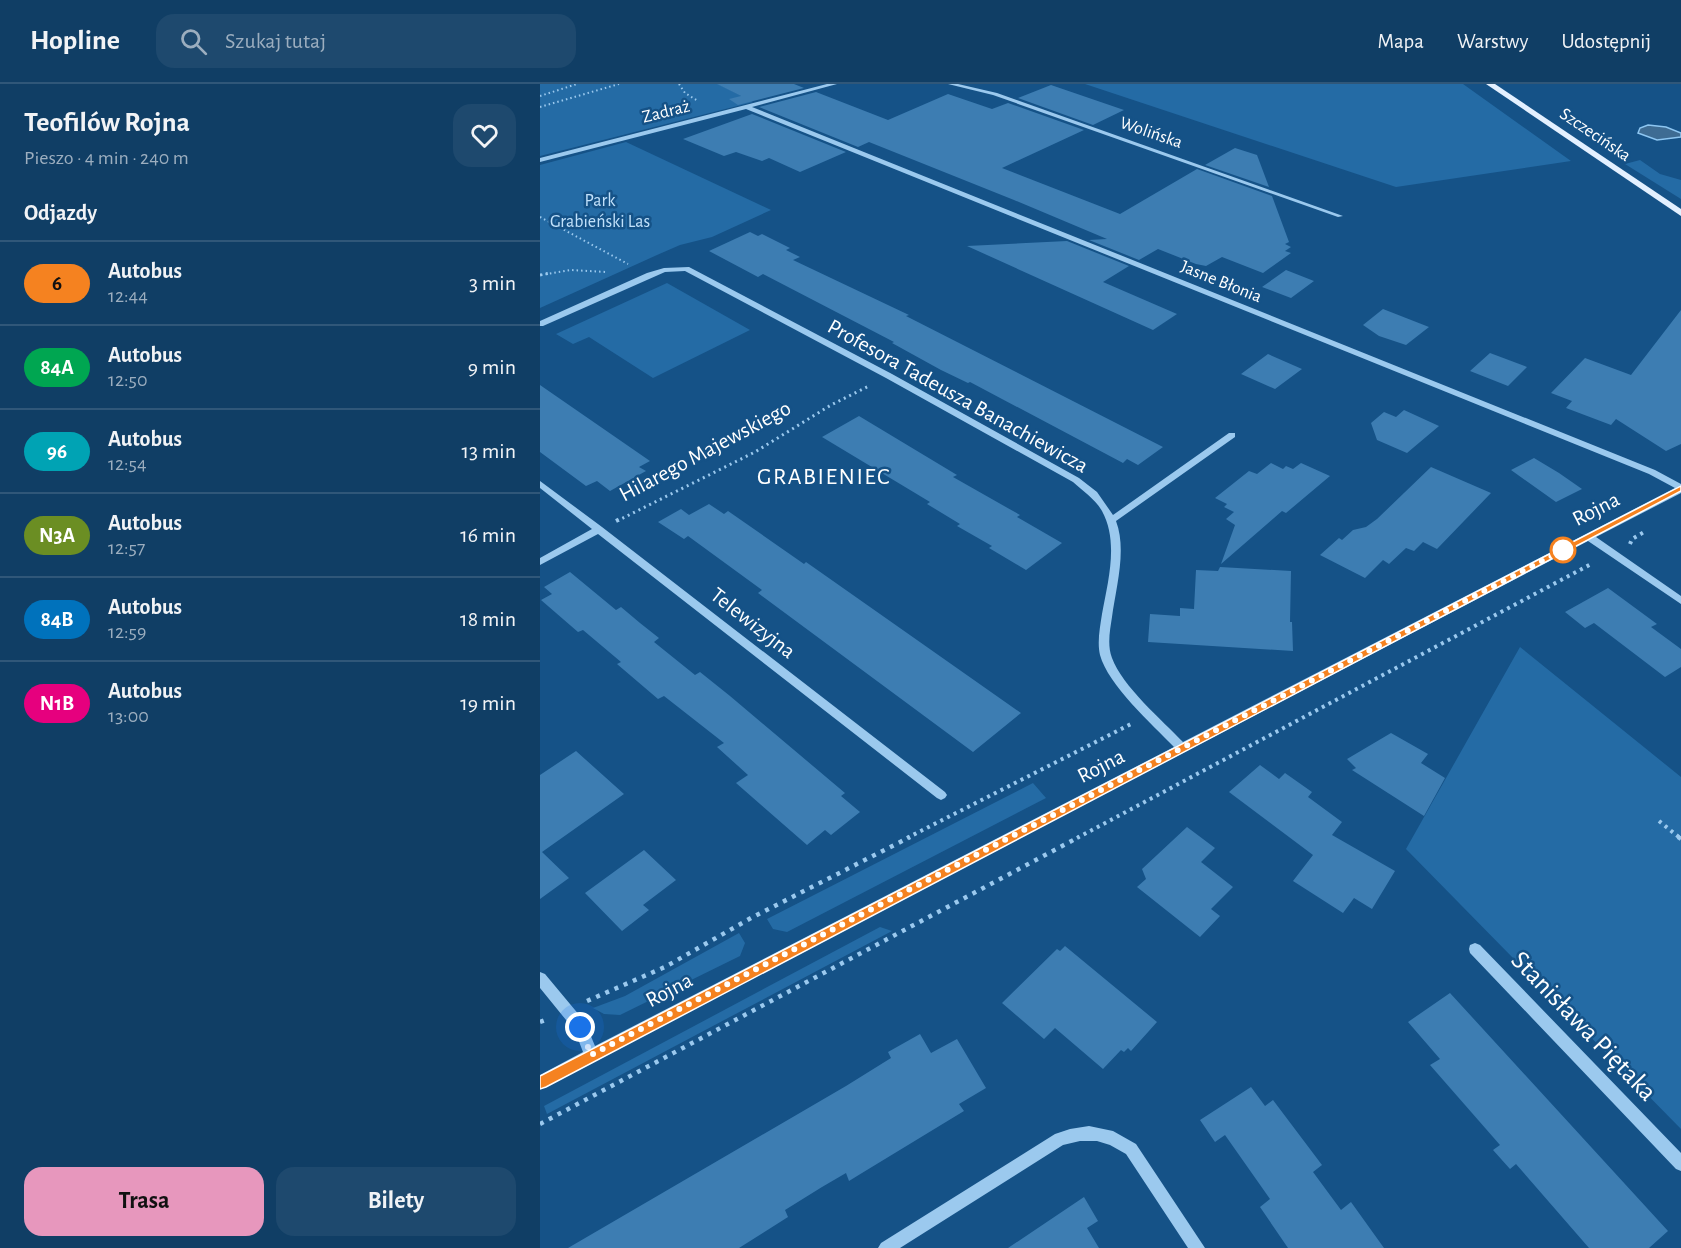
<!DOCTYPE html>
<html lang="pl">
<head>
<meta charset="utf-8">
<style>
  :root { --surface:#103e65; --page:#1e496e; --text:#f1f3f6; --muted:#9caebf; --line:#305779; --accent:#e797bd }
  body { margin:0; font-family:"Alegreya Sans",sans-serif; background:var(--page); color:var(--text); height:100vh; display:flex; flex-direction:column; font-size:22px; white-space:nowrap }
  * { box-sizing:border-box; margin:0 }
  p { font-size:20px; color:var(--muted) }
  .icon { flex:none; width:33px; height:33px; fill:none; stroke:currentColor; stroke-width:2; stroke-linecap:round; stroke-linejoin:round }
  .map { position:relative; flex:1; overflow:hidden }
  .drawer { display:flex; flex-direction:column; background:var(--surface); width:540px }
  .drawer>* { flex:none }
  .badge { padding:0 12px; border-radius:20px; font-size:21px; line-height:39px }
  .you { position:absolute; width:30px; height:30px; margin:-15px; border:4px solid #fff; border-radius:50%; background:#1a73e8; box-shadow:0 0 0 9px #1a73e833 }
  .map>.badge { position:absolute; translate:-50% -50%; box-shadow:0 0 0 3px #fff }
  h2 { padding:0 24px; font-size:22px; line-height:54px }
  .round { display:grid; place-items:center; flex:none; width:63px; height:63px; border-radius:18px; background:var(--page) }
  .head { display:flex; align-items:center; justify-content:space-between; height:102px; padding:0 24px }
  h1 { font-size:28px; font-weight:600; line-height:45px }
  .action { display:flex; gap:12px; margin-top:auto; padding:12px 24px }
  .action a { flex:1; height:69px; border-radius:18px; background:var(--accent); color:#111; font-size:24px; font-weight:600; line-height:69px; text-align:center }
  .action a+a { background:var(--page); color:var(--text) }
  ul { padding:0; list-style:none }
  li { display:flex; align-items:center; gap:18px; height:84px; padding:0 24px; border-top:2px solid var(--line) }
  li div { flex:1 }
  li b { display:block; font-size:22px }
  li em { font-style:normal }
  li .badge { min-width:66px; font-weight:700; text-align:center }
  header { display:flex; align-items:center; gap:36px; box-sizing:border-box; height:84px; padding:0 30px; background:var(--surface); border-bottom:2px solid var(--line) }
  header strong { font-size:28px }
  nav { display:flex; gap:33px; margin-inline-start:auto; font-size:21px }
  .search { width:420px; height:54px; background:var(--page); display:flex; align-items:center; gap:15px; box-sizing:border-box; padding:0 21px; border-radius:18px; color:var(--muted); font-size:22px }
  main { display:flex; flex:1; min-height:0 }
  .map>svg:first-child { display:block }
  .green { fill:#246ba5 }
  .water { fill:#3e6c93; stroke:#8dc6f1; stroke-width:1.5 }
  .building { fill:#3d7db2 }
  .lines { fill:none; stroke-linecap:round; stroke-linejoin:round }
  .path-far3 { stroke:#9bc9ee; stroke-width:2; stroke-dasharray:1.5 3; stroke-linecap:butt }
  .path-far2 { stroke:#9bc9ee; stroke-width:3; stroke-dasharray:2 4; stroke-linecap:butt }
  .path-far1 { stroke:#9bc9ee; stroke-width:4; stroke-dasharray:3 4.5; stroke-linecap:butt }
  .path { stroke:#9bc9ee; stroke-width:4.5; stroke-dasharray:4 6; stroke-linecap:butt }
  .minor { fill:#9bc9ee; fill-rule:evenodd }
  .major { fill:#e3f0ff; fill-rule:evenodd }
  .line { fill:#f58220; stroke:#fff; stroke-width:1.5 }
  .walk { stroke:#fff; stroke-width:6; stroke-dasharray:0 10.8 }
  .stop-dot { fill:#fff; stroke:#f58220; stroke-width:3 }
  .labels { text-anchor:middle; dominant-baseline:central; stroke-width:5; stroke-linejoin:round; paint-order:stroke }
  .far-street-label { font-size:18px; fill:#fff; stroke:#155287 }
  .far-park-label { font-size:18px; fill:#c1e1fb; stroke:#155287 }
  .street-label { font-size:22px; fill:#fff; stroke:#155287 }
  .neighbourhood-label { font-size:24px; letter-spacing:1.5px; fill:#fff; stroke:#155287 }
  .near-street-label { font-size:27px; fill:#fff; stroke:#155287 }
</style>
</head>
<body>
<header>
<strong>Hopline</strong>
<div class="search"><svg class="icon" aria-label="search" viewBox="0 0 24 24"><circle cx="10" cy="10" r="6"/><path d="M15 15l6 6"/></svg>Szukaj tutaj</div>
<nav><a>Mapa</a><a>Warstwy</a><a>Udostępnij</a></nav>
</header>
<main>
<section class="drawer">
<div class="head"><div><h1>Teofilów Rojna</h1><p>Pieszo · 4 min · 240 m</p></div><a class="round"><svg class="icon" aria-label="heart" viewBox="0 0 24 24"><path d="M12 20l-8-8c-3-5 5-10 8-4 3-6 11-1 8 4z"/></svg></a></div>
<h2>Odjazdy</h2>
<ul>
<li><span class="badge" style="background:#f58220;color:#111">6</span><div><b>Autobus</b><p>12:44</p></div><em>3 min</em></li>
<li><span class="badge" style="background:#00a651;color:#fff">84A</span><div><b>Autobus</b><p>12:50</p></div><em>9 min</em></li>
<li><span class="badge" style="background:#00a3b4;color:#fff">96</span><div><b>Autobus</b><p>12:54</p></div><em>13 min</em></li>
<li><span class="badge" style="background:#6b8e23;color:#fff">N3A</span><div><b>Autobus</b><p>12:57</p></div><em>16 min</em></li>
<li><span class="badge" style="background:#0072bc;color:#fff">84B</span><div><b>Autobus</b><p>12:59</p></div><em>18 min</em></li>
<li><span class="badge" style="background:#e6007e;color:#fff">N1B</span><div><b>Autobus</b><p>13:00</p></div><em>19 min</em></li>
</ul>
<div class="action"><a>Trasa</a><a>Bilety</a></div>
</section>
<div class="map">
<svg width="1141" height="1164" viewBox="0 0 1141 1164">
  <rect width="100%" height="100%" fill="#155287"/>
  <path class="green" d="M0,0H178L213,18L0,72Z
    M545,0H923L1031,77L856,103Z
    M86,58L231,126L172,153L140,161L117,171L0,224V81Z
    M1100,76L1120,90L1141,96V115L1085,80Z
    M127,199L210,246L113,294L49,253L33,260L16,250Z
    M980,563L1141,693V1045L866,765Z
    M493,699L506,714L247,848L233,845L227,835Z
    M340,843L352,847L7,1030L4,1022Z
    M199,849L205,859L200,872L80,931L64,930L53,924L85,912Z"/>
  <path class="water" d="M1108,41L1126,43L1141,49V53L1117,56L1098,49L1100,44Z"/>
  <path class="building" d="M177,0H254L264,4L198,21L189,15L201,12Z
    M511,1L584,26L553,41L478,14Z
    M276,8L348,36L408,10L452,25L468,19L544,46L462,84L580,130L657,85L732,112L749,158L745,160L751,163L745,167L751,169L723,189L682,173L666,182L656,180L618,165L599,176L549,156L567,155L474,116L329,58L318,63L219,23Z
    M212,30L306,68L260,88L229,74L222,77L196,68L184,72L143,55Z
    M695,64L717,71L729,103L665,81Z
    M210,148L218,152L222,150L250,164L246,166L260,173L253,176L369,231L366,232L623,363L598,381L587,375L583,379L430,298L428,299L401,286L352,259L354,258L223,190L218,193L169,167Z
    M527,157L589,182L563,198L637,230L613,246L427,162Z
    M746,186L774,197L751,214L722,203Z
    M843,225L889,243L866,261L839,252L823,241Z
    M1141,226V360L1126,367L1076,335L1071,341L1026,324L1032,317L1011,309L1045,274L1091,291Z
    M950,269L987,283L968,302L930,287Z
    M728,270L762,285L735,305L701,290Z
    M0,301L110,377L99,383L106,387L70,407L57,397L46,402L0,368Z
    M864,326L899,342L867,369L837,356L831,339L844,328L856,333Z
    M319,332L417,391L413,393L480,431L477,433L522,459L486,486L449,464L452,462L417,442L420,440L387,420L390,418L282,353Z
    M994,374L1019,389L1042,405L1016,418L971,386Z
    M731,379L743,385L746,382L753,385L761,379L790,392L746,429L742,427L681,480L695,441L686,435L694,428L684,423L687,420L675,414L709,387L717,390Z
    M891,383L951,409L897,465L883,458L874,467L866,464L849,480L843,476L825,494L780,471L799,454L802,456L813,446L826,443L837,435Z
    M169,420L184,430L188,427L264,480L266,478L481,629L433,668L218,509L222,506L148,452L144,455L118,438L141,425L149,431Z
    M680,483L751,487L750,538H752L753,567L608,558L610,530L640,532V524L654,525L656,486L678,487Z
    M30,488L76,526L81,523L100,539L119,554L114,558L155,591L160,588L190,612L305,709L301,712L320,728L291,751L285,746L267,761L196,699L208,691L177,663L184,659L124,612L118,615L77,580L81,578L43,546L38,548L1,516L12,510L4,503Z
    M1068,504L1117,540L1111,543L1141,565V583L1125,593L1054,539L1045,544L1025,528Z
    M851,649L888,670L881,679L905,694L884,732L812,686L816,684L807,675Z
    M36,667L84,710L2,768L29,794L0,815V691Z
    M720,681L739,695L745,689L772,708L768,713L802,738L792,751L855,787L832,825L814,814L803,829L753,797L773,771L689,708Z
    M647,743L675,764L661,778L693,803L671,825L680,832L660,853L597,803L606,795L602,785Z
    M104,766L136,796L103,821L109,826L82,847L45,809Z
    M525,862L617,938L591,967L588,964L584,968L581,966L563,985L515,944L504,955L462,919L517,865L520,867Z
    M910,909L1128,1147L1109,1164H1049L976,1080L970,1085L953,1066L960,1061L890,981L900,975L868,938Z
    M380,950L391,969L417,955L446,1004L419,1020L424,1027L322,1089L309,1097L306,1089L282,1103L245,1126L248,1133L199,1164H28L306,1002L351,974L348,968Z
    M711,1003L725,1022L733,1016L782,1081L773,1088L801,1126L811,1118L844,1164H748L720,1123L730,1115L685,1051L675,1058L660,1036Z
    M544,1113L558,1137L547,1144L559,1164H468Z"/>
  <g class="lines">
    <path class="path-far3" d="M139,0L145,9L158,17
      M0,12L37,0
      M0,23L79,0
      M0,133L88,180
      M1,191L30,186L67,188"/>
    <path class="path-far2" d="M0,191L10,189
      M77,437L215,368L291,321L329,302"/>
    <path class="path-far1" d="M76,437L80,435
      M1090,460L1092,455L1104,448
      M1119,737L1140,754
      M367,754L591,640
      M537,754L1053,479"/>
    <path class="path" d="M1138,753L1141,755
      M47,917L125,883L211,834L370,753
      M0,938L8,935
      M0,1040L539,753"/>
    <path class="minor" d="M287,0H297L212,23L1115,386L1141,400V409L1056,453L1141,512V520L1048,457L0,1005V991L43,968L35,947L0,904V888L5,890L45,938L55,962L634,663C612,640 568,601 560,571C557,558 560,543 562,530C568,497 579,458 562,427C555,415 543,407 533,398L346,294L145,187L125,188L3,242H0V237L107,189L124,184L149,183L352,290L539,394L557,408L573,431L689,349H695V353L576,437C587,466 576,503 572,533C570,546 567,561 572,574C582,602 623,637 643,658L1135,404L1109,390L206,25L0,78V74Z
      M408,0H418L457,9L803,132L798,133L453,11Z
      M0,397L62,443L405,708L407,711L405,714L401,716L397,714L58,450L0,481V474L52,445L0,404Z
      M935,859L940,861L1141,1069V1087L1136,1085L930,869L929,865L930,861Z
      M549,1042L573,1047L596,1060L665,1164H648L586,1070L570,1061L557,1057H540L523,1061L360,1164H338L341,1159L515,1050L530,1045Z"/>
    <path class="major" d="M946,0H955L1141,125V132Z"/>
  </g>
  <path class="line" d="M1141,402V407L6,1003L0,1005V992Z"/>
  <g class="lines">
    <path class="walk" d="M40,943L51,971L1023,466"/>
  </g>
  <circle class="stop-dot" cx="1023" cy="466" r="12"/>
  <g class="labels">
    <g class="far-street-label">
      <text transform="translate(126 28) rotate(-14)">Zadraż</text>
      <text transform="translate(611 49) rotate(19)">Wolińska</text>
      <text transform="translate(1055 51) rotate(34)">Szczecińska</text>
      <text transform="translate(681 198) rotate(22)">Jasne Błonia</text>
    </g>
    <g class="far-park-label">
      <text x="60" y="117">Park<tspan x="60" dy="21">Grabieński Las</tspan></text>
    </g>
    <g class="street-label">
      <text transform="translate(418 312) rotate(29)">Profesora Tadeusza Banachiewicza</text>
      <text transform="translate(165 367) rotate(-28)">Hilarego Majewskiego</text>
      <text transform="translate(1056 425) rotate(-27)">Rojna</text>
      <text transform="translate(213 539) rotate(38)">Telewizyjna</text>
      <text transform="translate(561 682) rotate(-27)">Rojna</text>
      <text transform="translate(129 906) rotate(-28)">Rojna</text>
    </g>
    <g class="neighbourhood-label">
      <text x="284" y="393">GRABIENIEC</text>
    </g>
    <g class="near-street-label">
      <text transform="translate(1044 942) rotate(46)">Stanisława Piętaka</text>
    </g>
  </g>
</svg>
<div class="you" style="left:40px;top:943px"></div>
</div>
</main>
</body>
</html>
